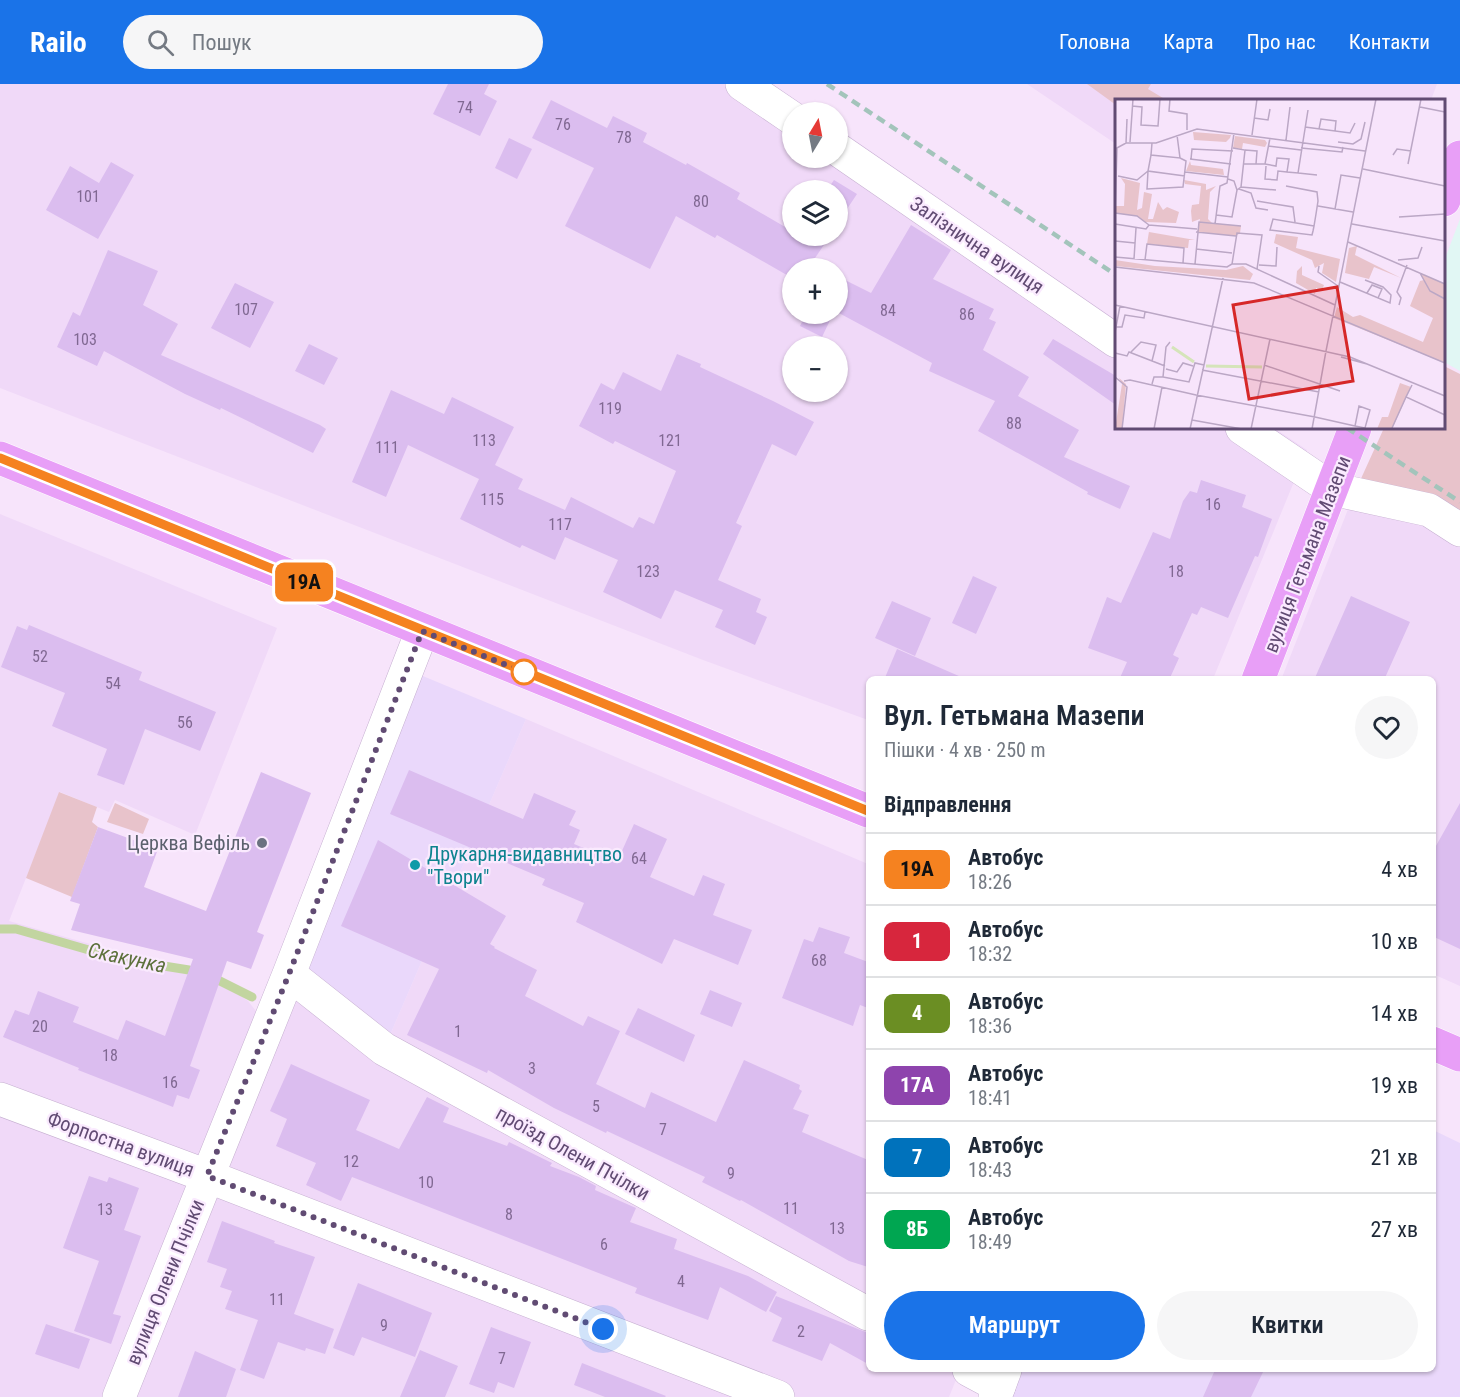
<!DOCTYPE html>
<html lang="uk">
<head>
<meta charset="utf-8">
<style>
  :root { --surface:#fff; --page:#f6f6f7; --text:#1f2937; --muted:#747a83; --line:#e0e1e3; --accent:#1a73e8 }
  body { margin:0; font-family:"Roboto Condensed",sans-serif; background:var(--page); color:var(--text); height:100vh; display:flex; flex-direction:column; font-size:22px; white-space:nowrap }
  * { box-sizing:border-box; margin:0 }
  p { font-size:20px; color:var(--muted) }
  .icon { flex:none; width:33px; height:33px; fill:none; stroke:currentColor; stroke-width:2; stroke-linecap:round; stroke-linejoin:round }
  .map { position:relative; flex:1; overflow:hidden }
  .panel { position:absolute; left:866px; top:592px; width:570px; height:696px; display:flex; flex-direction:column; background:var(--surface); border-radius:9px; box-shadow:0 2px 4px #0004 }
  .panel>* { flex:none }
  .badge { padding:0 12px; border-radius:9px; font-size:21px; line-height:39px }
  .needle { width:39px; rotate:10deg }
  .tools { position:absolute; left:782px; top:18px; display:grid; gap:12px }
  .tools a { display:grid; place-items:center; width:66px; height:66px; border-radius:50%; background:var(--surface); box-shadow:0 2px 4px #0004; font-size:30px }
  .you { position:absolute; width:30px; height:30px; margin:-15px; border:4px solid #fff; border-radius:50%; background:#1a73e8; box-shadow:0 0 0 9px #1a73e833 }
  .map>.badge { position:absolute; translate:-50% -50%; box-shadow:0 0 0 3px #fff }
  h2 { padding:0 18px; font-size:22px; line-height:54px }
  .round { display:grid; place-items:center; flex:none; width:63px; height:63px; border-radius:32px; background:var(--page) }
  .summary { display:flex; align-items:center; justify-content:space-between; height:102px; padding:0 18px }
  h1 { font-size:28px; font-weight:600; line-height:45px }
  .primary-button { display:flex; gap:12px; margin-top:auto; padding:12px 18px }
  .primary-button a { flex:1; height:69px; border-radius:36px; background:var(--accent); color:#fff; font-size:24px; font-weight:600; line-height:69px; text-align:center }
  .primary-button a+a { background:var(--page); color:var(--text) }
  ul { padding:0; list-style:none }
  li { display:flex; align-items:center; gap:18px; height:72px; padding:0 18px; border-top:2px solid var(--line) }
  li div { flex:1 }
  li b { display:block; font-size:22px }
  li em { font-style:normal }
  li .badge { min-width:66px; font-weight:700; text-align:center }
  header { display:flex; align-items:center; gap:36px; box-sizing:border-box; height:84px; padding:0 30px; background:var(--accent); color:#fff }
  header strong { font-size:28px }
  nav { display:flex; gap:33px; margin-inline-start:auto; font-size:21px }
  .search { width:420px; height:54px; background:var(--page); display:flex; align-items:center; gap:15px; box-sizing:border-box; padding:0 21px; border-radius:33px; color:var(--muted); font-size:22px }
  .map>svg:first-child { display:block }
  .residential { fill:#f0d9f8; fill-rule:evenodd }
  .commercial { fill:#ead8fb }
  .education { fill:#e1f7f4 }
  .green { fill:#e8c3cb }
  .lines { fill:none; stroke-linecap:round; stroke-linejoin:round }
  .stream { stroke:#c2d5a0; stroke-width:9 }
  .building { fill:#dbbdef }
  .minor-casing { stroke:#c6b0d1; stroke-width:34 }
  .tertiary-casing { stroke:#c6b0d1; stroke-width:34 }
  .primary-casing { stroke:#fff; stroke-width:34 }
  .minor { stroke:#fff; stroke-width:33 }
  .tertiary { stroke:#fff; stroke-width:33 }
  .primary { stroke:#e89ff7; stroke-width:33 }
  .rail { stroke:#a3c4bb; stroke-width:4.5; stroke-dasharray:9 6; stroke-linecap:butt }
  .line-casing { stroke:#fff; stroke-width:14 }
  .line { stroke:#f58220; stroke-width:9 }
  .walk { stroke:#614b73; stroke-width:6; stroke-dasharray:0 10.8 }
  .stop-dot { fill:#fff; stroke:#f58220; stroke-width:3 }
  .worship-dot { fill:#6b7280; stroke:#faeafe; stroke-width:2 }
  .culture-dot { fill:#0f9aa8; stroke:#faeafe; stroke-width:2 }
  .labels { text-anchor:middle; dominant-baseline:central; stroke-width:4.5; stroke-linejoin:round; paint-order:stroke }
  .number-label { font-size:16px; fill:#806892 }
  .street-label { font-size:20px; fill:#614b73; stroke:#faeafe }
  .worship-label { font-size:20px; fill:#5b616d; stroke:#faeafe; text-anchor:end }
  .culture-label { font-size:20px; fill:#0d838f; stroke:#faeafe; text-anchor:start }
  .water-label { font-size:21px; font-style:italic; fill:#5d713c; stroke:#faeafe }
  .inset-river { fill:none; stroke:#d5e4ba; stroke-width:3 }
  .inset-road { fill:none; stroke:#bba7c5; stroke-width:1.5 }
  .view { fill:#d62828; fill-opacity:0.15; stroke:#d62828; stroke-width:3 }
  .inset-edge { fill:none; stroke:#614b73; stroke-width:3 }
</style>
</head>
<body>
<header>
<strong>Railo</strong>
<div class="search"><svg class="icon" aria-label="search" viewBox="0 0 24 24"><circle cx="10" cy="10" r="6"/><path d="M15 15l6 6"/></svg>Пошук</div>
<nav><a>Головна</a><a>Карта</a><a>Про нас</a><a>Контакти</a></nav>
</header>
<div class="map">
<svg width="1460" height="1313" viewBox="0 0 1460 1313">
  <rect width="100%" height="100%" fill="#f7e4fb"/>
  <path class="residential" d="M0,0H772L814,28H792V74H837V44L1116,236V344H1274L1307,366L1213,595L868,596V636L703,576L0,304ZM792,106H837V152H792ZM792,184H837V230H792ZM792,262H837V308H792Z
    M1027,0H1437L1431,16H1116V60Z
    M1354,410L1460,446V902L1433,890L1432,596H1281Z
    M0,430L277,544L195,751L115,716L109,728L60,708L9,837L97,862L155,874L220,897L248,917L268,942L289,890L384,965L526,635L868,780V1286H960L949,1313H0Z"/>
  <path class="commercial" d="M418,590L526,635L384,965L289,890Z
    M1433,1046L1460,1059V1313H995L1005,1286H1432Z"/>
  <path class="education" d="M1460,135V287L1444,278V177Z"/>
  <path class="green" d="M1087,0H1151L1148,5L1163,14L1161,16H1116V21Z
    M1444,282L1460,290V446L1354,410L1384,344H1444Z
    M59,708L97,723L92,738L98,743L72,813L26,794Z
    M115,719L149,735L143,750L107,738Z"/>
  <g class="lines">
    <path class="stream" d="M0,845H16L120,875L189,886L220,897L252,913"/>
  </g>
  <path class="building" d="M448,0H489L484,10L497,17L480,52L433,30Z
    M551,16L607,44L613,32L647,49L643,58L686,81L687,79L740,109L737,115L792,147V152H830L813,177L823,183L822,184H792V194L717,151L715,154L676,132L650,185L565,142L594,84L532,54Z
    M509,54L532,65L517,95L495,84Z
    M111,78L134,91L98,155L46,126L70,82L99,99Z
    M834,96L857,110L837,140V106H827Z
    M911,141L951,166L933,195L994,225L989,235L996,238L983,266L1029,293L1018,312L1079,346L1064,373L1130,402L1120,425L1087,410L1088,408L978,347L995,317L929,287L932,279L837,228V192L871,209Z
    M108,166L158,187L143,221L178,240L161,271L320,341L326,345L313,369L221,324L220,326L185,310L104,267L97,282L57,263L73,228L80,232Z
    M235,199L274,218L250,264L211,244Z
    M806,230H833L822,253L800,242Z
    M1053,255L1116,292V321L1043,270Z
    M309,260L338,274L324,301L295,287Z
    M677,270L701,280L700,283L773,317L814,338L796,372L772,360L736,439L742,442L718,496L761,515L756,528L767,533L755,561L715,543L723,526L675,506L661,535L603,508L618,476L565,453L555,476L522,461L520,464L460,435L479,395L408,361L386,413L352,398L391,306L444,330L452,313L514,343L495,381L523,395L518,405L565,426L571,413L633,444L639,433L654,440L676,387L615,357L613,360L579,342L601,299L614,306L623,288L661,307Z
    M1201,396L1246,411L1242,423L1272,435L1258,473L1255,472L1228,534L1201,523L1197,531L1192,529L1173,571L1179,574L1169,596H1119L1127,578L1088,564L1107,513L1121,519L1153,448L1170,455L1183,417L1190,407L1197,409Z
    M973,492L997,503L976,550L952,539Z
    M1351,512L1410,538L1384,596H1314Z
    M892,517L931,534L915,572L875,554Z
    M29,541L142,588L139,596L216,628L200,667L145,645L124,701L97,691L107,665L52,642L65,609L1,583L17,542L27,546Z
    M897,565L968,596H884Z
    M409,686L523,735L534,709L576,727L569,741L580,746L574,760L617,778L634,740L667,755L650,793L694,812L703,791L725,800L713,831L752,846L738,881L674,855L662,880L576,838L584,819L542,801L545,795L390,730Z
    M261,688L311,709L257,848L264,851L251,885L227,877L190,982L200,986L189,1015L177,1011L173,1023L78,986L79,984L3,953L15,926L29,931L38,907L79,923L73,938L118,956L126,936L165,952L193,875L71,846L80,820L70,817L98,743L158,765L144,803L206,827Z
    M1460,719V865L1432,852V769Z
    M378,756L506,832L490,860L495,863L494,864L537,886L525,912L583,942L588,932L620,947L596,1000L645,1024L651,1008L716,1038L744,976L800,1001L799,1005L802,1007L793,1025L809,1031L802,1048L868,1076V1183L849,1177L741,1116L740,1117L702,1098L705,1093L607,1047L606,1049L554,1024L488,986L487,989L407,951L439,885L341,842Z
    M819,843L850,853L844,869L868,878V924L860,921L853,942L782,914L804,855L813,858Z
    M710,906L742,919L732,943L700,930Z
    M638,924L695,951L684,978L625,950Z
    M291,980L370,1016L356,1046L399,1065L427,1013L449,1024L443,1038L507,1062L509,1058L552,1079L550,1082L579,1093L596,1102L595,1106L636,1124L630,1138L677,1155L674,1165L748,1192L777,1208L766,1228L720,1203L708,1236L635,1209L637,1204L352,1093L341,1117L306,1101L316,1079L276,1062L287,1035L270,1027Z
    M89,1092L107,1098L109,1093L139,1104L124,1146L141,1152L113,1230L121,1232L111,1260L74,1247L99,1177L63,1164Z
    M222,1137L275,1157L274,1159L315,1173L294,1230L334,1245L325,1270L306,1264L305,1267L278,1258L264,1295L240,1286L258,1236L225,1225L232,1207L220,1203L227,1185L207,1178Z
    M358,1199L432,1229L415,1273L362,1253L354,1272L333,1264Z
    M776,1212L868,1249V1280L830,1259L822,1277L772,1257L782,1234L769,1227Z
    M46,1240L90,1255L79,1285L35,1270Z
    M491,1243L531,1258L514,1304L498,1298L494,1309L469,1300Z
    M420,1266L458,1282L445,1313H400Z
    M195,1267L236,1285L226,1313H178Z
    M582,1279L666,1312L665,1313H605L574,1301Z
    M1215,1286H1264L1251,1313H1203Z"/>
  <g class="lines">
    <defs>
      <path id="minor" d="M742,0L792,34
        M837,65L1116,257
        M1242,344L1332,405L1429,426L1460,446
        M289,890L384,965L868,1230
        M0,1015L207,1092L778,1313
        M969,1286L999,1302
        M119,1313L289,890L422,547"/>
      <path id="tertiary" d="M995,1313L1005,1286"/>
      <path id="primary" d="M1444,116L1460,73
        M0,374L868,727
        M1258,596L1355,344
        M1432,959L1460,971"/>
    </defs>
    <use href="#minor" class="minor-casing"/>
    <use href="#tertiary" class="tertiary-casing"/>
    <use href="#primary" class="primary-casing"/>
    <use href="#minor" class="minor"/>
    <use href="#tertiary" class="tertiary"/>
    <use href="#primary" class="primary"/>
    <path class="rail" d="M827,0L1116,191
      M1347,344L1460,418"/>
  </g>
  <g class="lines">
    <defs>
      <path id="line" d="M0,374L868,727"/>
    </defs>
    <use href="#line" class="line-casing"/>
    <use href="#line" class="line"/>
    <path class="walk" d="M524,588L422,547L289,890L207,1092L603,1245"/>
  </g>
  <circle class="stop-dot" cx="524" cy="588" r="12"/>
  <circle class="worship-dot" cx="262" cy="759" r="6"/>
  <circle class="culture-dot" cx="415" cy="781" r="6"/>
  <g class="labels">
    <g class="number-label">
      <text x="465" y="23">74</text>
      <text x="563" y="40">76</text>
      <text x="624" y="53">78</text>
      <text x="88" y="112">101</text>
      <text x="701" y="117">80</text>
      <text x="246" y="225">107</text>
      <text x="888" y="226">84</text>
      <text x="967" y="230">86</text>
      <text x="85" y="255">103</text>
      <text x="610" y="324">119</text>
      <text x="1014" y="339">88</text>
      <text x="484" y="356">113</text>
      <text x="670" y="356">121</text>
      <text x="387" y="363">111</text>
      <text x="492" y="415">115</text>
      <text x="1213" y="420">16</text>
      <text x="560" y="440">117</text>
      <text x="648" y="487">123</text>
      <text x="1176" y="487">18</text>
      <text x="40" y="572">52</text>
      <text x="113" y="599">54</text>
      <text x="185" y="638">56</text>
      <text x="639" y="774">64</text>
      <text x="819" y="876">68</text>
      <text x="40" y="942">20</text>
      <text x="458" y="947">1</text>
      <text x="110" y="971">18</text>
      <text x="532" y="984">3</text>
      <text x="170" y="998">16</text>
      <text x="596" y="1022">5</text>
      <text x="663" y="1045">7</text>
      <text x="351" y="1077">12</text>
      <text x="731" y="1089">9</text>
      <text x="426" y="1098">10</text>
      <text x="791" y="1124">11</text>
      <text x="105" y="1125">13</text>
      <text x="509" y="1130">8</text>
      <text x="837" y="1144">13</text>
      <text x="604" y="1160">6</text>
      <text x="681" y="1197">4</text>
      <text x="277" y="1215">11</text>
      <text x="384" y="1241">9</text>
      <text x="801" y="1247">2</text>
      <text x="502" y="1274">7</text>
    </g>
    <g class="street-label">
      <text transform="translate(977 161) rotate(34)">Залізнична вулиця</text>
      <text transform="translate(1307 470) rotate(-69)">вулиця Гетьмана Мазепи</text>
      <text transform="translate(121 1060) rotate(20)">Форпостна вулиця</text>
      <text transform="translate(573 1069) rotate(29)">проїзд Олени Пчілки</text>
      <text transform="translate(165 1198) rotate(-68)">вулиця Олени Пчілки</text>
    </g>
    <g class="worship-label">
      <text x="250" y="759">Церква Вефіль</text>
    </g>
    <g class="culture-label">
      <text x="427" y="770">Друкарня-видавництво<tspan x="427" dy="23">"Твори"</tspan></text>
    </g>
    <g class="water-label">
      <text transform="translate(127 874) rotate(12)">Скакунка</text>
    </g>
  </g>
  <g transform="translate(1115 15)">
    <rect width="330" height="330" fill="#f7e4fb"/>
    <path d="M78,33L116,36L115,39L111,43L79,41ZM120,37L150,41L152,44L150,48L128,44L127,50L118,49ZM75,62L76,66L108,70L109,76L71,72ZM6,79L25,84L22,111L27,109L29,93L37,95L33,120H38L43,103L48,111L52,108L64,113L61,124L30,123L22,117L0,114L1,107H9L10,85ZM69,81L91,85V91L101,87L95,93L93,120L97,124L126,127L125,134L121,137L82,133L85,120L77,123L76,112L77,106L84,105L86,87L70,85ZM35,126L34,133L80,141H74L73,149L32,145ZM161,135L183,138L181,149L225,160L221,183L207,174L209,164L200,169L197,161L159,144ZM242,147L240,156L286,179L259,168L254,180L230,174L234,149ZM0,161L40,167L111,171L128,167L138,175L135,181L0,167ZM187,167V176L209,186L207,191L201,189L200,195L181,184L182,172ZM305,174L330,185V264L219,219L222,208L238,218L245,216L308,243L318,219L295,207L305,182L309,181ZM4,279L11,285L7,330H0L7,285ZM285,284L296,288L277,330H262L267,318H273Z" fill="#e8c3cb"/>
    <path class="inset-river" d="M57,248L79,263M91,267L147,268"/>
    <path class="inset-road" d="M55,0L54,12L72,15V31M17,7L27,8L26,26L43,27L45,0M305,8L330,13M139,19L153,21L155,10M190,28L235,34L240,24M204,30L206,20L221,22L220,32M137,36L142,0M171,41L175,8M15,43L18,0M223,43L238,45L246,40L250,23M11,44L12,20M37,44L36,56L65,59L62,36M153,47L186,51M118,49L130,51L126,88L122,91M186,49L227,53L228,48M0,50L11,44H41L82,30L250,52M130,51L142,52L141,65M36,56L33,72L70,77M278,56L282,50L296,52M75,60L116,65M76,60L77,50L118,52M129,65H150L155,39M150,65L161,67L162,59L174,60L172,73L183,74L193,11M293,65L306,0M151,67L150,80L162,81L163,72L172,73M248,70L330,87M33,72L32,90L68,88L71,62L65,59M70,73L113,78M183,74L202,76M3,77L22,81L33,72M171,87L202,93L203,102L201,115L199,127L198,132L197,136L155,131L158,120L199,127M126,88L161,91M124,90L136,94L141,109L153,111M142,102L178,108L180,123M203,107L238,113M220,110L226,76L245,79M0,114L2,49M0,114L22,117L34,126M101,116L117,118L122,91L119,82L113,80M284,118L330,115M0,125L31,130L34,126L82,130M100,125L105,87L112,84L119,34M237,125L330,142M81,133L121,137M0,142L20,144M233,143L330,185M81,150L117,154M0,158L112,168L117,165L122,134L147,136L142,170M19,160L21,129M30,161L32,145L69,149L68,164M283,161L303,159L307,148M80,165L84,123L126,127M117,165H131L220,206M144,166L161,167L162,148M204,167L203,173L223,187M0,168L139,184L330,264M305,174L315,192L330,200M225,183L275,204L276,196L268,188L250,181M252,194L257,186L267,190L263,199M0,206L235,258L330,297M284,206L286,199L282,193L292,166M1,228H7L10,216L29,219L30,213M0,233L5,207M211,252L261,0M16,253L26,243L41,246L37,262M0,254L12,257L14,253L50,267M226,258L252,265M149,266L225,292M51,270L62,273L68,264L78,267M87,271L204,293M0,278L12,288L7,330M48,278L74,283L80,264L89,266M9,282L15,281L81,296L200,318L240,327L250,329L255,311L244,307L240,327M37,285L39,278H48L51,248L55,243M297,286L291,298L330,316M0,295V317M77,321L127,330M277,329L291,298M39,330L47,288M75,330L108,179M136,330L155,240M197,330L211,252"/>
    <path class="view" d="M222,188L238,282L134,300L118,206Z"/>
    <rect width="330" height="330" class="inset-edge"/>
  </g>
</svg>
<div class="tools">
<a><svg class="needle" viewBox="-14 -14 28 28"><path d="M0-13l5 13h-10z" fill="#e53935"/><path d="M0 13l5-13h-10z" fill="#747a83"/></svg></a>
<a><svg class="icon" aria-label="layers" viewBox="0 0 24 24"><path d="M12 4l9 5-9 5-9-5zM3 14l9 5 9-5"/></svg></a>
<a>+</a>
<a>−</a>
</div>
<div class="you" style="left:603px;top:1245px"></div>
<b class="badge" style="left:304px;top:498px;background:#f58220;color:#111">19А</b>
<section class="panel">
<div class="summary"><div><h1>Вул. Гетьмана Мазепи</h1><p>Пішки · 4 хв · 250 m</p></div><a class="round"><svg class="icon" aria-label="heart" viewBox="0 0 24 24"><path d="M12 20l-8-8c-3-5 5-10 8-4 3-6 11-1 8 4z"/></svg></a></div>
<h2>Відправлення</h2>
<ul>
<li><span class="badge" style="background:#f58220;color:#111">19А</span><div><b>Автобус</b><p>18:26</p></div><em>4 хв</em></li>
<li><span class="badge" style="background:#d7263d;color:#fff">1</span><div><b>Автобус</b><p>18:32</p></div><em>10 хв</em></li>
<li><span class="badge" style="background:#6b8e23;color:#fff">4</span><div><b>Автобус</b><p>18:36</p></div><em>14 хв</em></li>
<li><span class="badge" style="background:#8e44ad;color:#fff">17А</span><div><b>Автобус</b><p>18:41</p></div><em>19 хв</em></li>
<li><span class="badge" style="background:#0072bc;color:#fff">7</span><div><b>Автобус</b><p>18:43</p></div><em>21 хв</em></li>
<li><span class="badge" style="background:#00a651;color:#fff">8Б</span><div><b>Автобус</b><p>18:49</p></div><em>27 хв</em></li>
</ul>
<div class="primary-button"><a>Маршрут</a><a>Квитки</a></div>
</section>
</div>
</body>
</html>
